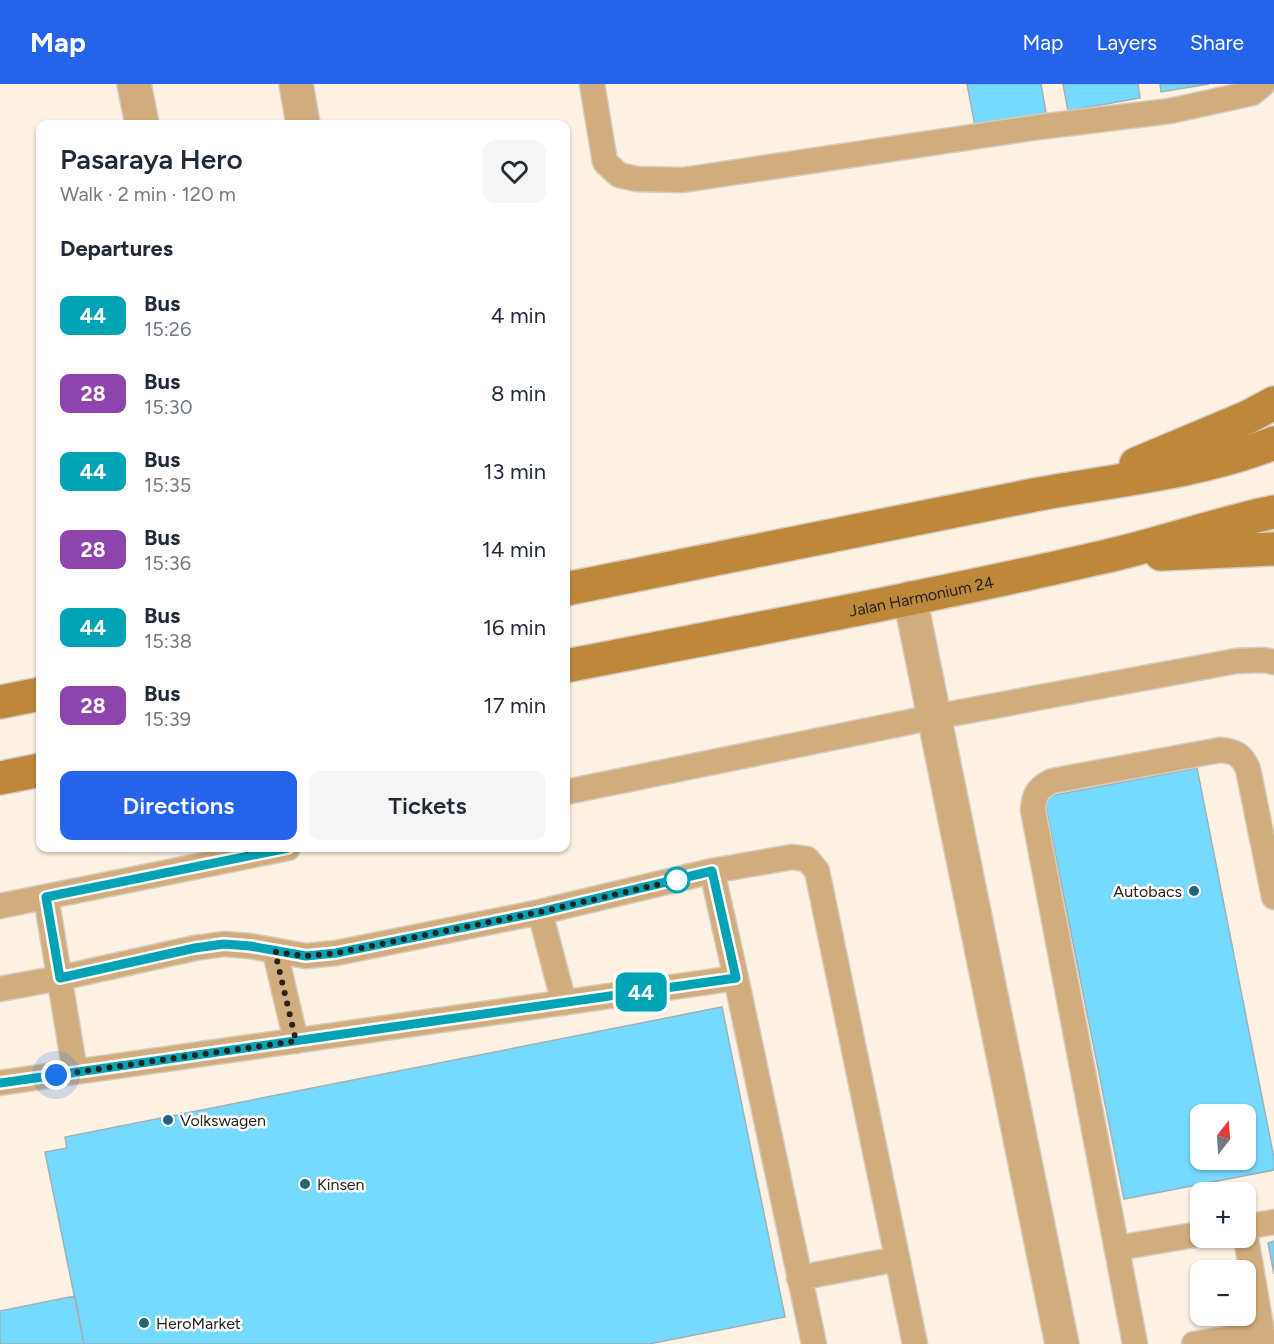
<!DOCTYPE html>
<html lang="en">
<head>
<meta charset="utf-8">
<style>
  :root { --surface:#fff; --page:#f6f6f7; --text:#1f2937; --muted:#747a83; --accent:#2563eb }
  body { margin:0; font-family:Figtree,sans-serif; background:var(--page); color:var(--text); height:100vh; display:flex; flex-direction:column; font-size:22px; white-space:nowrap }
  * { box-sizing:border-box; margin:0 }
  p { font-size:20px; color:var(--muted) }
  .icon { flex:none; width:33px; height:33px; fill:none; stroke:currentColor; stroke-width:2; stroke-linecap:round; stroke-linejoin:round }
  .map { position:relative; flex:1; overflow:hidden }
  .side { position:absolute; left:36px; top:36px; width:534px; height:732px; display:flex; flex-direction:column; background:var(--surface); border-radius:12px; box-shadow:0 2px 4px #0004 }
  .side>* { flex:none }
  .badge { padding:0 12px; border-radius:9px; font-size:21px; line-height:39px }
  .needle { width:39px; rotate:17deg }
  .controls { position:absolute; left:1190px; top:1020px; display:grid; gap:12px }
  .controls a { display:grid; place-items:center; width:66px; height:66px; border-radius:12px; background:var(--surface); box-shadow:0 2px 4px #0004; font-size:30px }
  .you { position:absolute; width:30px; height:30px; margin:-15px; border:4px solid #fff; border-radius:50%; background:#1a73e8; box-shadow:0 0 0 9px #1a73e833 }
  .map>.badge { position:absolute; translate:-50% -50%; box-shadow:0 0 0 3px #fff }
  h2 { padding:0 24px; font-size:22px; line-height:54px }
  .round { display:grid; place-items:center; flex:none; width:63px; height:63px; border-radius:12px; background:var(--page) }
  .summary { display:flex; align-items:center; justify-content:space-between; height:102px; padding:0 24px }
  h1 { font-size:28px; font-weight:600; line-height:45px }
  .primary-button { display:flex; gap:12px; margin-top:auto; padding:12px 24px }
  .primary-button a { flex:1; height:69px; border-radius:12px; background:var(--accent); color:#fff; font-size:24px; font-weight:600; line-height:69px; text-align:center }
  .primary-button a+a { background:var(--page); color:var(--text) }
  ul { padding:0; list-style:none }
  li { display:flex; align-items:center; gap:18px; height:78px; padding:0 24px }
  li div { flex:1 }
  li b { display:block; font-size:22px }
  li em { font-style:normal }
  li .badge { min-width:66px; font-weight:700; text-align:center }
  header { display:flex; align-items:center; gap:36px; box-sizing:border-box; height:84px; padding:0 30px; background:var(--accent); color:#fff }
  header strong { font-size:28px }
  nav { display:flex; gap:33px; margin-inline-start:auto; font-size:21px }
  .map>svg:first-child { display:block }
  .building { fill:#76d9ff; stroke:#9fb1b8; stroke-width:1.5; fill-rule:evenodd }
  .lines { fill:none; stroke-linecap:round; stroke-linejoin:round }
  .lane-casing { stroke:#d6ccbf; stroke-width:27 }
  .street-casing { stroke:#d6ccbf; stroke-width:36 }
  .secondary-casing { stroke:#d6ccbf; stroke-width:36 }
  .lane { stroke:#d1ac7d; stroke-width:24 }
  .street { stroke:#d1ac7d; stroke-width:33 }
  .secondary { stroke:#be883b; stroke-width:33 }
  .line-casing { stroke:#fff; stroke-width:14 }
  .line { stroke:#00a3b4; stroke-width:9 }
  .walk { stroke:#26221d; stroke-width:6; stroke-dasharray:0 10.8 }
  .stop-dot { fill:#fff; stroke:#00a3b4; stroke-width:3 }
  .poi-dot { fill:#25637a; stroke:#fff; stroke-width:2 }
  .labels { text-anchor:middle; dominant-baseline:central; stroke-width:5; stroke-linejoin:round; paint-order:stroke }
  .street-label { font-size:16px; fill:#26221d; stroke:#fff }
  .poi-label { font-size:16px; fill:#26221d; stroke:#fff; text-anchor:start }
</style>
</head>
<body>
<header>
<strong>Map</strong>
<nav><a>Map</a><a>Layers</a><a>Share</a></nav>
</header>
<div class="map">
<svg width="1274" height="1260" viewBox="0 0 1274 1260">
  <rect width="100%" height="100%" fill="#fdf1e3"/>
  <path class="building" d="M967,0H1041L1046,29L975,42Z
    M1063,0H1138L1140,14L1068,27Z
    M1160,0H1209L1161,8Z
    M1197,684L1274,1074V1086L1124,1115L1044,713ZM1200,1030H1245V1076H1200Z
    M722,923L785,1233L649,1260H84L45,1068L67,1064L65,1053Z
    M1274,1157V1190L1268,1159Z
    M75,1212L84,1260H0V1227Z"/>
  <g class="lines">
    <defs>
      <path id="lane" d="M592,0L605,78L619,91L637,95L683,96L1039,43L1170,27L1252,9L1263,0
        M566,708L934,633L1236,577L1264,576L1274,578
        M712,787L736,894
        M46,813L75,988L736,894L814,1260
        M0,822L288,764
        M540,828L564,919
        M275,868L296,957
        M0,905L60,894L195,864L224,860L250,862L306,872L336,869L540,828L712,787L792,773L807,775L817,787L915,1260
        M0,999L75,988
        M1245,1143L1274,1138
        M1245,1148L1264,1260
        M1117,1164L1200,1150
        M799,1194L897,1175
        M1135,1260L1033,726C1034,710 1038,704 1052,697L1220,666C1235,667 1242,671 1248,685L1274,813
        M1194,1260L1262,1249"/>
      <path id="street" d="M134,0L142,40
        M296,0L303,40
        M910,514L1062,1260"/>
      <g id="secondary">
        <path d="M1136,380L1248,333L1274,319"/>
        <path d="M1161,470L1274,465"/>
        <path d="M566,505C722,474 878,443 1034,411C1114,396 1198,389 1274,359"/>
        <path id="s1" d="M566,582C745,547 925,514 1103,473C1161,460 1216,440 1274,428"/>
        <path d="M0,618L40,610"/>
        <path d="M0,694L40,686"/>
      </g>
    </defs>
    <use href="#lane" class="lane-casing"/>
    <use href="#street" class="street-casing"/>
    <use href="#secondary" class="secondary-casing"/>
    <use href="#lane" class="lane"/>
    <use href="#street" class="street"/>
    <use href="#secondary" class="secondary"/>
  </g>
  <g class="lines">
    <defs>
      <path id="line" d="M0,999L736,894L712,787L540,828L336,869L306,872L250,862L224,860L195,864L60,894L46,813L288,764"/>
    </defs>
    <use href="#line" class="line-casing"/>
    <use href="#line" class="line"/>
    <path class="walk" d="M56,991L296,957L275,868L306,872L336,869L540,828L677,796"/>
  </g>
  <circle class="stop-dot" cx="677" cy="796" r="12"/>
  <g class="poi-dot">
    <circle cx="1194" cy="807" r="6"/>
    <circle cx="168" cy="1036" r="6"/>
    <circle cx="305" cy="1100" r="6"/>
    <circle cx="144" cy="1239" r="6"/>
  </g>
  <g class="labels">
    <g class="street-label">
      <text stroke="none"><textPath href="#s1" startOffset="362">Jalan Harmonium 24</textPath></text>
    </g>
    <g class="poi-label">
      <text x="1182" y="807" text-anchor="end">Autobacs</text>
      <text x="180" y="1036">Volkswagen</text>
      <text x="317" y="1100">Kinsen</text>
      <text x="156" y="1239">HeroMarket</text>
    </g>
  </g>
</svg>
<div class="controls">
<a><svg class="needle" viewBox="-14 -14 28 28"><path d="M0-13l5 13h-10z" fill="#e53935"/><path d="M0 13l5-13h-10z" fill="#747a83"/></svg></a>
<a>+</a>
<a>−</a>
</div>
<div class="you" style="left:56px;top:991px"></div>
<b class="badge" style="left:641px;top:908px;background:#00a3b4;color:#fff">44</b>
<section class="side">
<div class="summary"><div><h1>Pasaraya Hero</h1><p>Walk · 2 min · 120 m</p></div><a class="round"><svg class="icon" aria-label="heart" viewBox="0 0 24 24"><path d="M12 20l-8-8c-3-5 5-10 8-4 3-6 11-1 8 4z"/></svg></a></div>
<h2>Departures</h2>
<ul>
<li><span class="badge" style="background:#00a3b4;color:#fff">44</span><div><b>Bus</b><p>15:26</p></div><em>4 min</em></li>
<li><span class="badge" style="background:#8e44ad;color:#fff">28</span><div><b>Bus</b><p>15:30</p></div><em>8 min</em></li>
<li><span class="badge" style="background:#00a3b4;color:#fff">44</span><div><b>Bus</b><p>15:35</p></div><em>13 min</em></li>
<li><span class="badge" style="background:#8e44ad;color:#fff">28</span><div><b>Bus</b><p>15:36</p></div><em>14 min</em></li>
<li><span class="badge" style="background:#00a3b4;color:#fff">44</span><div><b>Bus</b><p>15:38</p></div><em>16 min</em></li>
<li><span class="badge" style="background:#8e44ad;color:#fff">28</span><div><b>Bus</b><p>15:39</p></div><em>17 min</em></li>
</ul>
<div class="primary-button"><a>Directions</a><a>Tickets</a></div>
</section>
</div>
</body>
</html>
